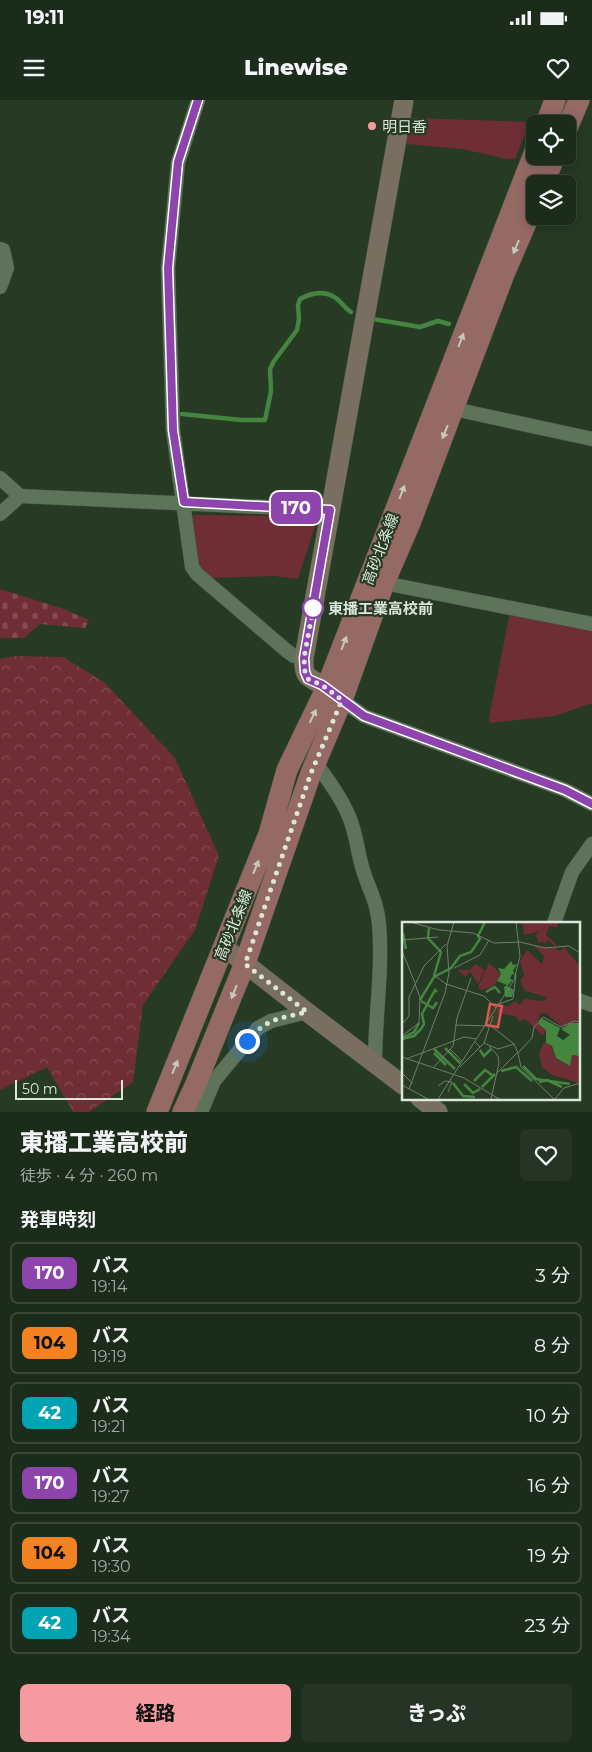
<!DOCTYPE html>
<html lang="ja">
<head>
<meta charset="utf-8">
<style>
  :root { --surface:#1c2c1b; --page:#253424; --text:#f1f3f6; --muted:#a0a7a3; --line:#3a483a; --accent:#f49aa0 }
  body { margin:0; font-family:Montserrat,"Noto Sans JP",sans-serif; background:var(--page); color:var(--text); height:100vh; display:flex; flex-direction:column; font-size:19px; white-space:nowrap }
  * { box-sizing:border-box; margin:0 }
  p { font-size:16px; color:var(--muted) }
  .icon { flex:none; width:28px; height:28px; fill:none; stroke:currentColor; stroke-width:2; stroke-linecap:round; stroke-linejoin:round }
  .map { position:relative; height:1012px; overflow:hidden }
  .panel { display:flex; flex-direction:column; background:var(--surface); flex:1 }
  .panel>* { flex:none }
  .badge { padding:0 10px; border-radius:8px; font-size:18px; line-height:32px }
  .controls { position:absolute; left:526px; top:15px; display:grid; gap:10px }
  .controls a { display:grid; place-items:center; width:50px; height:50px; border-radius:8px; background:var(--surface); box-shadow:0 2px 12px #0003,0 0 0 1px var(--line); font-size:25px }
  .scale { position:absolute; left:15px; bottom:12px; width:108px; box-sizing:border-box; padding-left:5px; border:2px solid #dae7d9; border-top:0; font-size:14px; line-height:18px; white-space:nowrap; color:#dae7d9; -webkit-text-stroke:4px #263a24; paint-order:stroke }
  .you { position:absolute; width:25px; height:25px; margin:-12px; border:4px solid #fff; border-radius:50%; background:#1a73e8; box-shadow:0 0 0 8px #1a73e833 }
  .map>.badge { position:absolute; translate:-50% -50%; box-shadow:0 0 0 2px #fff }
  h2 { padding:0 20px; font-size:19px; line-height:45px }
  .round { display:grid; place-items:center; flex:none; width:52px; height:52px; border-radius:8px; background:var(--page) }
  .headline { display:flex; align-items:center; justify-content:space-between; height:85px; padding:0 20px }
  h1 { font-size:24px; font-weight:800; line-height:38px }
  .button { display:flex; gap:10px; margin-top:auto; padding:10px 20px }
  .button a { flex:1; height:58px; border-radius:8px; background:var(--accent); color:#111; font-size:20px; font-weight:800; line-height:58px; text-align:center }
  .button a+a { background:var(--page); color:var(--text) }
  ul { padding:0; list-style:none }
  li { display:flex; align-items:center; gap:15px; height:62px; margin:0 10px 8px; padding:0 10px; border:2px solid var(--line); border-radius:8px }
  li div { flex:1 }
  li b { display:block; font-size:19px }
  li em { font-style:normal }
  li .badge { min-width:55px; font-weight:700; text-align:center }
  .status { display:flex; justify-content:space-between; align-items:center; height:35px; padding:0 25px; background:var(--surface); direction:ltr }
  .status svg { height:14px; fill:currentColor }
  header { display:flex; justify-content:space-between; align-items:center; height:65px; padding:0 20px; background:var(--surface); font-size:22px; font-weight:800 }
  .map>svg:first-child { display:block }
  .green { fill:#6f2e35 }
  .forest { fill:url(#forest-crowns) }
  .cemetery { fill:url(#cemetery-stones) }
  .lines { fill:none; stroke-linecap:round; stroke-linejoin:round }
  .stream { stroke:#448540; stroke-width:4.5 }
  .street-casing { stroke:#435441; stroke-width:15 }
  .secondary-casing { stroke:#435441; stroke-width:20 }
  .primary-casing { stroke:#435441; stroke-width:22 }
  .street { stroke:#5d745b; stroke-width:14 }
  .secondary { stroke:#796f60; stroke-width:19 }
  .primary { stroke:#956a65; stroke-width:21 }
  .oneway { fill:#c9c8bc }
  .line-casing { stroke:#fff; stroke-width:11 }
  .line { stroke:#8e44ad; stroke-width:8 }
  .walk { stroke:#dae7d9; stroke-width:5; stroke-dasharray:0 9 }
  .poi-dot { fill:#f49aa0; stroke:#263a24; stroke-width:2 }
  .stop-dot { fill:#fff; stroke:#8e44ad; stroke-width:2.5 }
  .labels { text-anchor:middle; dominant-baseline:central; stroke-width:4.5; stroke-linejoin:round; paint-order:stroke }
  .poi-label { font-size:15px; fill:#dae7d9; stroke:#263a24; text-anchor:start }
  .street-label { font-size:15px; fill:#dae7d9; stroke:#263a24 }
  .stop-label { font-size:15px; font-weight:bold; fill:#dae7d9; stroke:#263a24; text-anchor:start }
  .inset-river { fill:none; stroke:#448540; stroke-width:2.5 }
  .inset-road { fill:none; stroke:#6e7f6c; stroke-width:1 }
  .view { fill:#d75854; fill-opacity:0.15; stroke:#d75854; stroke-width:2.5 }
  .inset-edge { fill:none; stroke:#dae7d9; stroke-width:2.5 }
</style>
</head>
<body>
<div class="status"><b>19:11</b><svg viewBox="0 0 49 12"><path d="M0 12V9h3v3zM5 12V6h3v6zM10 12V3h3v9zM15 12V0h3v12zM26 1h20v11H26zM47 4h2v5h-2z"/></svg></div>
<header><svg class="icon" aria-label="menu" viewBox="0 0 24 24"><path d="M4 6h16M4 12h16M4 18h16"/></svg>Linewise<svg class="icon" aria-label="heart" viewBox="0 0 24 24"><path d="M12 20l-8-8c-3-5 5-10 8-4 3-6 11-1 8 4z"/></svg></header>
<div class="map">
<svg width="592" height="1012" viewBox="0 0 592 1012">
  <defs>
    <pattern id="forest-crowns" width="20" height="18" patternUnits="userSpaceOnUse" patternTransform="scale(1.25)"><rect width="20" height="18" fill="#6f2e35"/><path d="M2 6a3 3 0 1 1 6 0M12 15a3 3 0 1 1 6 0" fill="none" stroke="#834c52"/></pattern>
    <pattern id="cemetery-stones" width="16" height="16" patternUnits="userSpaceOnUse" patternTransform="scale(1.25)"><rect width="16" height="16" fill="#6f2e35"/><path d="M2 7V4a2 2 0 0 1 4 0v3zM10 15v-3a2 2 0 0 1 4 0v3z" fill="#834c52"/></pattern>
  </defs>
  <rect width="100%" height="100%" fill="#263a24"/>
  <path class="green" d="M411,18L530,22L515,59H507L462,49L406,44Z
    M193,415L269,416L313,420L315,426L298,479L274,476L210,478L196,463Z
    M510,512L592,528V603L555,616L490,623L489,618Z"/>
  <path class="forest" d="M15,556L63,557L104,582L175,658L219,756L195,830L143,905L133,982L89,1012H73L47,967L0,990V559Z"/>
  <path class="cemetery" d="M0,489L61,508L89,520L85,528L40,524L24,538H0Z"/>
  <g class="lines">
    <path class="stream" d="M373,219L420,227L438,221L449,224
      M182,314L241,320H265L271,291L270,269L274,261L297,230L299,219L298,205L300,199C311,193 324,190 336,198C341,202 345,208 351,212"/>
    <defs>
      <path id="street" d="M198,0L178,63L168,168L173,330L192,467L197,474L287,551L294,556
        M0,149L3,150L7,168L0,187
        M454,309L592,339
        M0,378L20,396L330,410
        M0,414L20,396
        M384,483L592,524
        M342,600L364,616L565,690L592,704
        M315,662C328,680 346,704 352,725C357,739 358,755 363,770C369,790 377,801 379,824C383,870 375,916 375,962
        M554,823L572,772L592,744
        M578,900L592,905
        M201,1012L214,981L258,928L271,921L307,912"/>
      <path id="secondary" d="M338,597C333,593 328,589 322,585C308,577 303,577 304,558L404,0
        M224,847L307,912L403,985
        M420,998L438,1012"/>
      <path id="primary" d="M546,24L555,0
        M568,26L579,0
        M543,84L555,56
        M157,1012L269,734L287,670L326,589L535,51
        M183,1012L195,986L245,863L311,673L342,600L384,483L410,423L504,174L535,102"/>
    </defs>
    <use href="#street" class="street-casing"/>
    <use href="#secondary" class="secondary-casing"/>
    <use href="#primary" class="primary-casing"/>
    <use href="#street" class="street"/>
    <use href="#secondary" class="secondary"/>
    <use href="#primary" class="primary"/>
  </g>
  <defs><path id="oneway-solid" d="M-6-.8H1V-3.2L6.5 0L1 3.2V.8H-6Z" transform="scale(1.25)"/></defs>
  <g class="oneway">
    <use href="#oneway-solid" transform="translate(516 147) rotate(113)"/>
    <use href="#oneway-solid" transform="translate(461 240) rotate(-69)"/>
    <use href="#oneway-solid" transform="translate(445 332) rotate(112)"/>
    <use href="#oneway-solid" transform="translate(402 392) rotate(-69)"/>
    <use href="#oneway-solid" transform="translate(344 543) rotate(-69)"/>
    <use href="#oneway-solid" transform="translate(313 616) rotate(-64)"/>
    <use href="#oneway-solid" transform="translate(256 767) rotate(-68)"/>
    <use href="#oneway-solid" transform="translate(234 892) rotate(112)"/>
    <use href="#oneway-solid" transform="translate(175 967) rotate(-68)"/>
  </g>
  <g class="lines">
    <defs>
      <path id="line" d="M198,0L178,62L168,168L173,330L184,402L330,410L304,558L305,572L308,579L322,585L364,616L565,690L592,704"/>
    </defs>
    <use href="#line" class="line-casing"/>
    <use href="#line" class="line"/>
    <path class="walk" d="M247,941C267,918 278,919 307,912L245,864L311,673L342,600L322,585L308,579L305,572L304,558L314,504L313,508"/>
  </g>
  <circle class="poi-dot" cx="372" cy="26" r="5"/>
  <circle class="stop-dot" cx="313" cy="508" r="10"/>
  <g class="labels">
    <g class="poi-label">
      <text x="382" y="26">明日香</text>
    </g>
    <g class="street-label">
      <text transform="translate(380 449) rotate(-69)">高砂北条線</text>
      <text transform="translate(233 825) rotate(-68)">高砂北条線</text>
    </g>
    <g class="stop-label">
      <text x="328" y="508">東播工業高校前</text>
    </g>
  </g>
  <g transform="translate(402 822)">
    <rect width="178" height="178" fill="#263a24"/>
    <path d="M73,42L83,48L76,62L68,49L64,55L55,48H68Z" fill="#6f2e35"/>
    <path d="M115,0H156V5L147,4L144,13L153,21L155,28L159,29L162,25L177,43V100L160,105L144,91H138L135,102L144,108L141,114L123,97L117,99L113,94L95,91L98,84H106L113,79L118,83L122,77L143,79L145,75L123,69L118,59L122,53L118,39L125,28L140,42L142,34L132,24L154,25L146,18L144,21L136,20L134,12L139,9L122,13L121,3ZM87,41L99,52L91,65L79,68L76,65ZM142,120L149,124L154,137L168,144L170,133L177,135V161L150,153L140,145L137,131Z" fill="#6f2e35"/>
    <path d="M109,39L111,43L115,42L111,49L113,53L110,52L108,57L111,58L105,64L112,68L110,75H103L102,65L105,63L95,59L99,52L96,46L102,47ZM139,96L158,106L155,114L161,118L168,113L159,107L169,101H177V134L170,133L168,144L154,136L150,124L144,121V108L136,102Z" fill="#448540"/>
    <path class="inset-river" d="M27,6L26,16L39,30L32,54M1,11L4,27M84,70L93,65L98,71M18,78L32,55L49,46L58,34L69,30L78,17L76,14L83,0M19,79L31,86L35,80M0,116L12,110L17,101M0,117L12,114L19,107L22,102L20,92L33,68L35,70M43,126L58,141M32,127L53,147M78,128L82,134L89,127M32,131L44,143M121,144L134,157L168,162M99,149L114,145L130,159M72,159L83,148L90,153M137,160L145,158L160,165M51,161L61,174L73,175M62,162L71,171L78,167M80,165L93,152"/>
    <path class="inset-road" d="M8,0L37,8L71,11L92,21L118,20L143,26L167,24L178,31M0,18L36,15M0,29L13,61M52,46L78,33L87,18M32,53L44,62L82,74L94,86M97,82L111,77L114,52M0,102L7,94V75L22,44L44,22M53,103L89,104L112,122M0,114L17,101L18,75L13,62M73,120L78,125L82,121L96,127L112,122L116,131M82,121L91,94M87,124L96,134L97,141L89,177M48,127L60,139M20,131L62,115L74,117M116,131L119,145L152,177M116,131L130,116L132,105L141,95L159,105L172,99L178,100M0,135L62,156L97,177M4,137L20,131M32,145L51,124L55,96L69,56M58,145L78,125M0,151L11,162M95,151L115,131M0,163L26,177M36,164L43,159L50,160L46,170M7,167L43,71L47,51L45,24L52,0M36,177L112,58L118,34L114,0M153,177L162,166L178,161"/>
    <path class="view" d="M88,82L100,84L96,105L84,103Z"/>
    <rect width="178" height="178" class="inset-edge"/>
  </g>
</svg>
<div class="controls">
<a><svg class="icon" aria-label="locate" viewBox="0 0 24 24"><circle cx="12" cy="12" r="6"/><path d="M12 2v4M12 18v4M2 12h4M18 12h4"/></svg></a>
<a><svg class="icon" aria-label="layers" viewBox="0 0 24 24"><path d="M12 4l9 5-9 5-9-5zM3 14l9 5 9-5"/></svg></a>
</div>
<div class="scale">50 m</div>
<div class="you" style="left:247px;top:941px"></div>
<b class="badge" style="left:296px;top:408px;background:#8e44ad;color:#fff">170</b>
</div>
<section class="panel">
<div class="headline"><div><h1>東播工業高校前</h1><p>徒歩 · 4 分 · 260 m</p></div><a class="round"><svg class="icon" aria-label="heart" viewBox="0 0 24 24"><path d="M12 20l-8-8c-3-5 5-10 8-4 3-6 11-1 8 4z"/></svg></a></div>
<h2>発車時刻</h2>
<ul>
<li><span class="badge" style="background:#8e44ad;color:#fff">170</span><div><b>バス</b><p>19:14</p></div><em>3 分</em></li>
<li><span class="badge" style="background:#f58220;color:#111">104</span><div><b>バス</b><p>19:19</p></div><em>8 分</em></li>
<li><span class="badge" style="background:#00a3b4;color:#fff">42</span><div><b>バス</b><p>19:21</p></div><em>10 分</em></li>
<li><span class="badge" style="background:#8e44ad;color:#fff">170</span><div><b>バス</b><p>19:27</p></div><em>16 分</em></li>
<li><span class="badge" style="background:#f58220;color:#111">104</span><div><b>バス</b><p>19:30</p></div><em>19 分</em></li>
<li><span class="badge" style="background:#00a3b4;color:#fff">42</span><div><b>バス</b><p>19:34</p></div><em>23 分</em></li>
</ul>
<div class="button"><a>経路</a><a>きっぷ</a></div>
</section>
</body>
</html>
